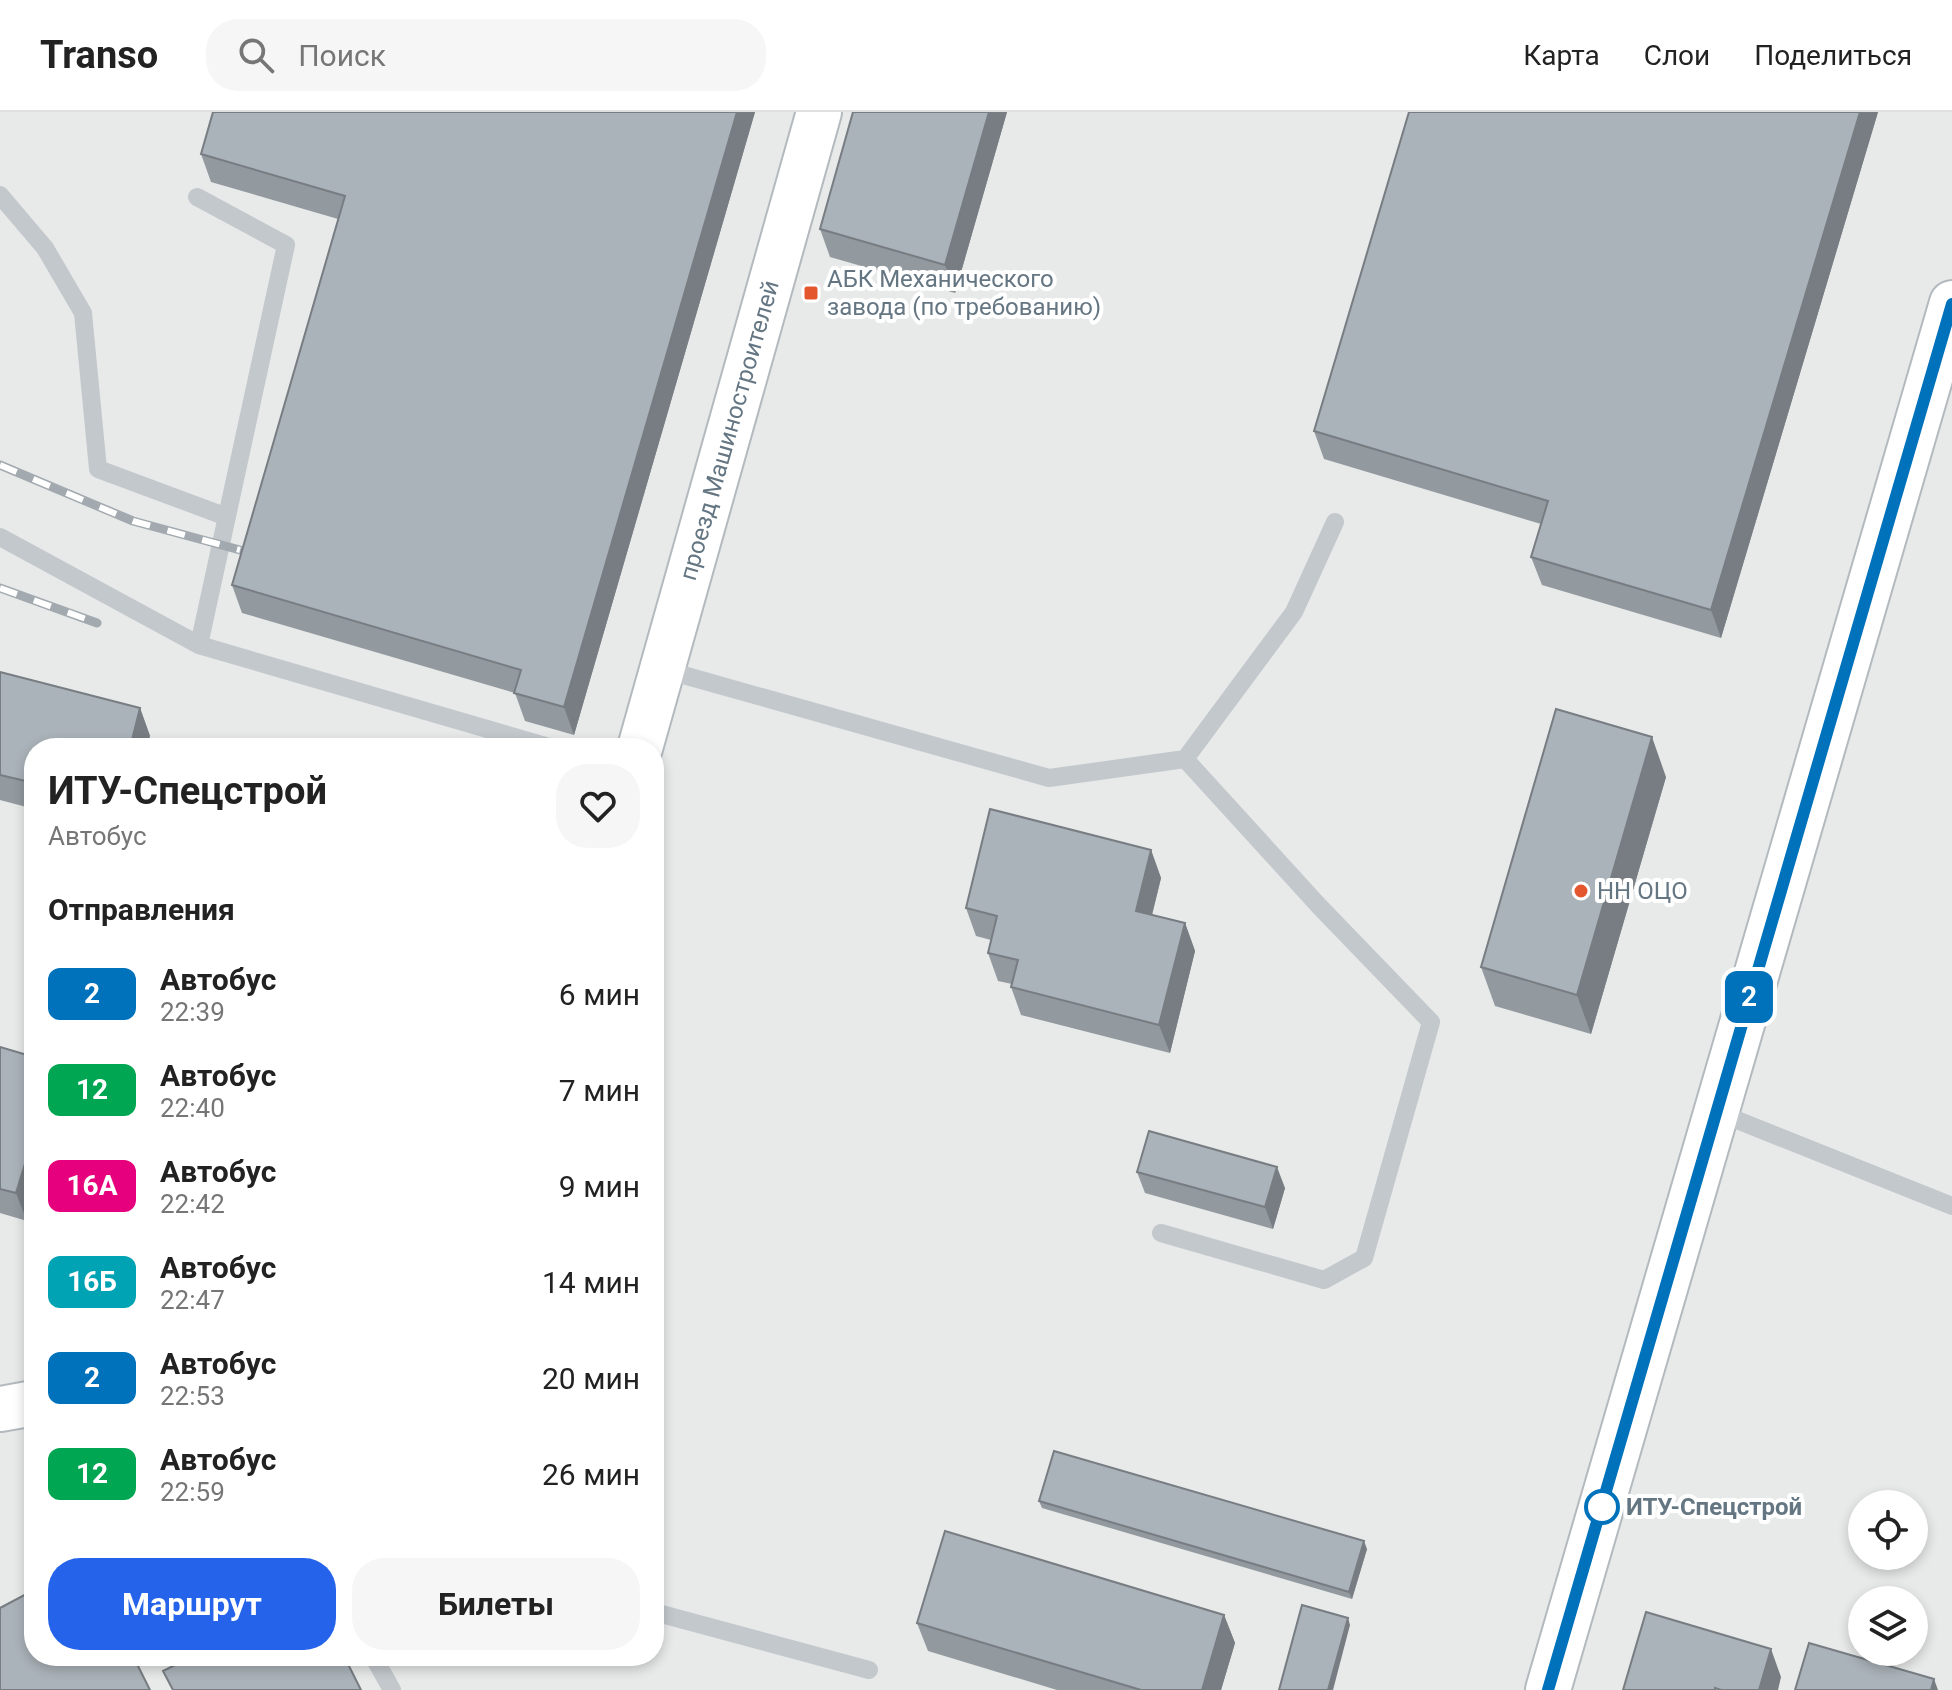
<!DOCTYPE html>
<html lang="ru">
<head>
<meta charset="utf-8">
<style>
  :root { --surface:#fff; --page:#f6f6f6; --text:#222; --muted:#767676; --line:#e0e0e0; --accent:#2563eb }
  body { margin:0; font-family:Roboto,sans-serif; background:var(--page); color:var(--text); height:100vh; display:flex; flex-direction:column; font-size:30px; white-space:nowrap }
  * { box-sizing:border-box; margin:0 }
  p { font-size:26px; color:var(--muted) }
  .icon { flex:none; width:44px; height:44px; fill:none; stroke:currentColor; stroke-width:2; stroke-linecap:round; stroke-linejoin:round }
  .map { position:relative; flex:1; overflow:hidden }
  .side { position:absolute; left:24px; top:626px; width:640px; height:928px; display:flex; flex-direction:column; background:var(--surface); border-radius:32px; box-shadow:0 4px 12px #0003 }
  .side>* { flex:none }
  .badge { padding:0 16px; border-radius:12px; font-size:28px; line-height:52px }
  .fabs { position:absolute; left:1848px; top:1378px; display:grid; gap:16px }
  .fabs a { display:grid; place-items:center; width:80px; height:80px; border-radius:50%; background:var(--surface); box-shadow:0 4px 12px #0003; font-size:40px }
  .map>.badge { position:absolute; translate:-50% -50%; box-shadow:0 0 0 4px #fff }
  h2 { padding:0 24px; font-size:30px; line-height:72px }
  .round { display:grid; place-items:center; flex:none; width:84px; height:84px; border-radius:32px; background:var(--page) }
  .head { display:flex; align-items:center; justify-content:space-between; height:136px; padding:0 24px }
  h1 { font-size:38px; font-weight:700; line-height:60px }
  .primary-button { display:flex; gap:16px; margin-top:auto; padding:16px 24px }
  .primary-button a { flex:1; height:92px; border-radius:32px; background:var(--accent); color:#fff; font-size:32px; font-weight:700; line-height:92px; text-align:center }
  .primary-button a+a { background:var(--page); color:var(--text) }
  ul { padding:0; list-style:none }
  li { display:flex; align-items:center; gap:24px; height:96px; padding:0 24px }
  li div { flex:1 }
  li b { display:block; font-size:30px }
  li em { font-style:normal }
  li .badge { min-width:88px; font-weight:700; text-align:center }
  header { display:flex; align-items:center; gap:48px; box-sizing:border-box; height:112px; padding:0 40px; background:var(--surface); border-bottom:2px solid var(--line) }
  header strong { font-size:38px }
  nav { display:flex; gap:44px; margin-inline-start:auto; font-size:28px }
  .search { width:560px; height:72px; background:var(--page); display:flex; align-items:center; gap:20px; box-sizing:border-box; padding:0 28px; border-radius:32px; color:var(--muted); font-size:30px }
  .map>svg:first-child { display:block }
  .built { fill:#e8e9e9; fill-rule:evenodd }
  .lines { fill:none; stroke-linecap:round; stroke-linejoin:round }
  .secondary-casing { stroke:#b3babf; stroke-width:48 }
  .lane { stroke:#c3c8cc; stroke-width:18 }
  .secondary { stroke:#fff; stroke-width:44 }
  .rail-casing { stroke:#a2aab0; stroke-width:9 }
  .rail { stroke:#fff; stroke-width:6; stroke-dasharray:18; stroke-linecap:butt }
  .wall { fill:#929a9f }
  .shaded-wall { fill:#777d82 }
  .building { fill:#aab3b9; stroke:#777d82; stroke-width:2 }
  .line-casing { stroke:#fff; stroke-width:18 }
  .line { stroke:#0072bc; stroke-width:12 }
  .poi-dot { fill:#e4572e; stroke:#fff; stroke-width:3 }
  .stop-dot { fill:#fff; stroke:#0072bc; stroke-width:4 }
  .labels { text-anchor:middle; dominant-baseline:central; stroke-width:8; stroke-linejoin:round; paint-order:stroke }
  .poi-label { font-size:24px; fill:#657683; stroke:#fff; text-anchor:start }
  .street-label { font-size:24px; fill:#657683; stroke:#fff }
  .stop-label { font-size:24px; font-weight:bold; fill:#657683; stroke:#fff; text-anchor:start }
</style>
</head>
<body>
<header>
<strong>Transo</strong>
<div class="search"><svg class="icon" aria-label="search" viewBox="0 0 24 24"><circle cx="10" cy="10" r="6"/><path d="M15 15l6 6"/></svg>Поиск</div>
<nav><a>Карта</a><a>Слои</a><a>Поделиться</a></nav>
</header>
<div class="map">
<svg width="1952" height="1578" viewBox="0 0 1952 1578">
  <rect width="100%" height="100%" fill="#fafaf8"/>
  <path class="built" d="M0,0H1952V1578H0ZM34,636H654V1544H34ZM1862,1392H1914V1444H1862ZM1862,1488H1914V1540H1862Z"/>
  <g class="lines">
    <defs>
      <g id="secondary">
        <path id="s1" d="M640,636L819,0"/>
        <path d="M0,1297L34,1291"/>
        <path d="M1548,1578L1952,191"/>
      </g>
    </defs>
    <use href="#secondary" class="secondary-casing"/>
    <path class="lane" d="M0,83L45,136L83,201L98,357L227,405
      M197,85L286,133L199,533
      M0,425L199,533L552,636
      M662,557L1049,666L1185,647L1294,500L1335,410
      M1717,1000L1952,1094
      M1161,1121L1324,1168L1364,1146L1431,910L1319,794L1185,647
      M654,1500L869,1558
      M373,1544L392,1578"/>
    <use href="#secondary" class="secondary"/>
    <defs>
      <path id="rail" d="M0,353L133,409L240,438
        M0,476L97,511"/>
    </defs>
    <use href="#rail" class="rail-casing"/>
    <use href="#rail" class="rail"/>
  </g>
  <path class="wall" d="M755,0L574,623L525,609L515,581L242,501L232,473L338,107L211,70L201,42Z
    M1007,0L955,181L830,145L820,117Z
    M1878,0L1721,526L1542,473L1531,445L1541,412L1324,347L1314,319Z
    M0,560L140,596L150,624L34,636V697L0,688Z
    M1666,665L1591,922L1495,894L1481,855Z
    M1151,738L1161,766L1152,803L1185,811L1195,839L1170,941L1021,903L1011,875L1012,872L998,869L988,841L991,828L976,824L966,796Z
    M0,935L34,945V1084L27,1109L0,1101Z
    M1137,1060L1285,1076L1273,1117L1145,1081Z
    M1039,1389L1367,1437L1352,1487L1042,1396Z
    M1224,1503L1235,1531L1221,1578H1057L928,1539L917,1511Z"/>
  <path class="shaded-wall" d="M737,0H755L574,623L564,595Z
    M989,0H1007L955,181L945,153Z
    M1860,0H1878L1721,526L1711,498Z
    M140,596L150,624L147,636H130Z
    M1652,625L1666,665L1591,922L1577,883Z
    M1151,738L1161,766L1146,827L1136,799Z
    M1185,811L1195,839L1170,941L1159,913Z
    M34,1022V1084L27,1109L16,1081Z
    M1277,1055L1285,1076L1273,1117L1265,1095Z
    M1364,1429L1367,1437L1352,1487L1349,1480Z
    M1224,1503L1235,1531L1221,1578H1202Z
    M1348,1506L1350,1513L1333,1578H1328Z
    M1771,1537L1781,1565L1778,1578H1759Z
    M1934,1567L1938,1578H1931Z"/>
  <path class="building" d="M213,0H737L564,595L514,581L521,558L232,473L345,84L201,42Z
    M853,0H989L945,153L820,117Z
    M1409,0H1860L1711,498L1531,445L1548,389L1314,319Z
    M0,560L140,596L130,636H34V671L0,663Z
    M1556,597L1652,625L1577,883L1481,855Z
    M990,697L1151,738L1136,799L1185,811L1159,913L1011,875L1018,848L988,841L997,804L966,796Z
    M0,935L34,945V1022L16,1081L0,1077Z
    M1149,1019L1277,1055L1265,1095L1137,1060Z
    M1054,1339L1364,1429L1349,1480L1039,1389Z
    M945,1419L1224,1503L1202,1578H1141L917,1511Z
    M34,1478V1544H133L150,1578H0V1496Z
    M1302,1493L1348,1506L1328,1578H1279Z
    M1646,1500L1771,1537L1759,1578H1721L1715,1576V1578H1623Z
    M1809,1531L1934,1567L1931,1578H1795Z
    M193,1544H344L361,1578H173L163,1559Z"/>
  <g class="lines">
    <defs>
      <path id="line" d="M1548,1578L1952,192"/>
    </defs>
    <use href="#line" class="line-casing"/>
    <use href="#line" class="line"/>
  </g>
  <g class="poi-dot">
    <rect x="803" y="173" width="16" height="16" rx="4"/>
    <circle cx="1581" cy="779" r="8"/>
  </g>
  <circle class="stop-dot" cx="1602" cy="1395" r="16"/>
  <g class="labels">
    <g class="poi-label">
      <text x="827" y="167">АБК Механического<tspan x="827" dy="28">завода (по требованию)</tspan></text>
      <text x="1597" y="779">НН ОЦО</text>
    </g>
    <g class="street-label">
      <text stroke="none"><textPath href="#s1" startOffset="330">проезд Машиностроителей</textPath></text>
    </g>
    <g class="stop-label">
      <text x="1626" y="1395">ИТУ-Спецстрой</text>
    </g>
  </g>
</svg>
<div class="fabs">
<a><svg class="icon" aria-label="locate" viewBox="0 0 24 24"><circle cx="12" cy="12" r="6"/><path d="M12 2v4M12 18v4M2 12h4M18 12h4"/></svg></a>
<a><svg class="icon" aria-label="layers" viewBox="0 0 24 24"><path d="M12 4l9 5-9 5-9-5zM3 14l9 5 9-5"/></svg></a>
</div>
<b class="badge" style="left:1749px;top:885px;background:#0072bc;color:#fff">2</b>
<section class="side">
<div class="head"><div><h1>ИТУ-Спецстрой</h1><p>Автобус</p></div><a class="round"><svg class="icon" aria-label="heart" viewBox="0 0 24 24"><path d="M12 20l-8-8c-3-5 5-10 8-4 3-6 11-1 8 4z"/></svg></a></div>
<h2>Отправления</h2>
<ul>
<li><span class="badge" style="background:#0072bc;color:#fff">2</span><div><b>Автобус</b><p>22:39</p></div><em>6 мин</em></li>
<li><span class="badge" style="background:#00a651;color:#fff">12</span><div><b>Автобус</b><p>22:40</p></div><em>7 мин</em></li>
<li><span class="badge" style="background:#e6007e;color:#fff">16А</span><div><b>Автобус</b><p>22:42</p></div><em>9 мин</em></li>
<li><span class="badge" style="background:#00a3b4;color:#fff">16Б</span><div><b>Автобус</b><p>22:47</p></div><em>14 мин</em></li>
<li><span class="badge" style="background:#0072bc;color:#fff">2</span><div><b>Автобус</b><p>22:53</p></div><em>20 мин</em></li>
<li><span class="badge" style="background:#00a651;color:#fff">12</span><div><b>Автобус</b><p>22:59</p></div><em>26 мин</em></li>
</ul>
<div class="primary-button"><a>Маршрут</a><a>Билеты</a></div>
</section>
</div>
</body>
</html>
